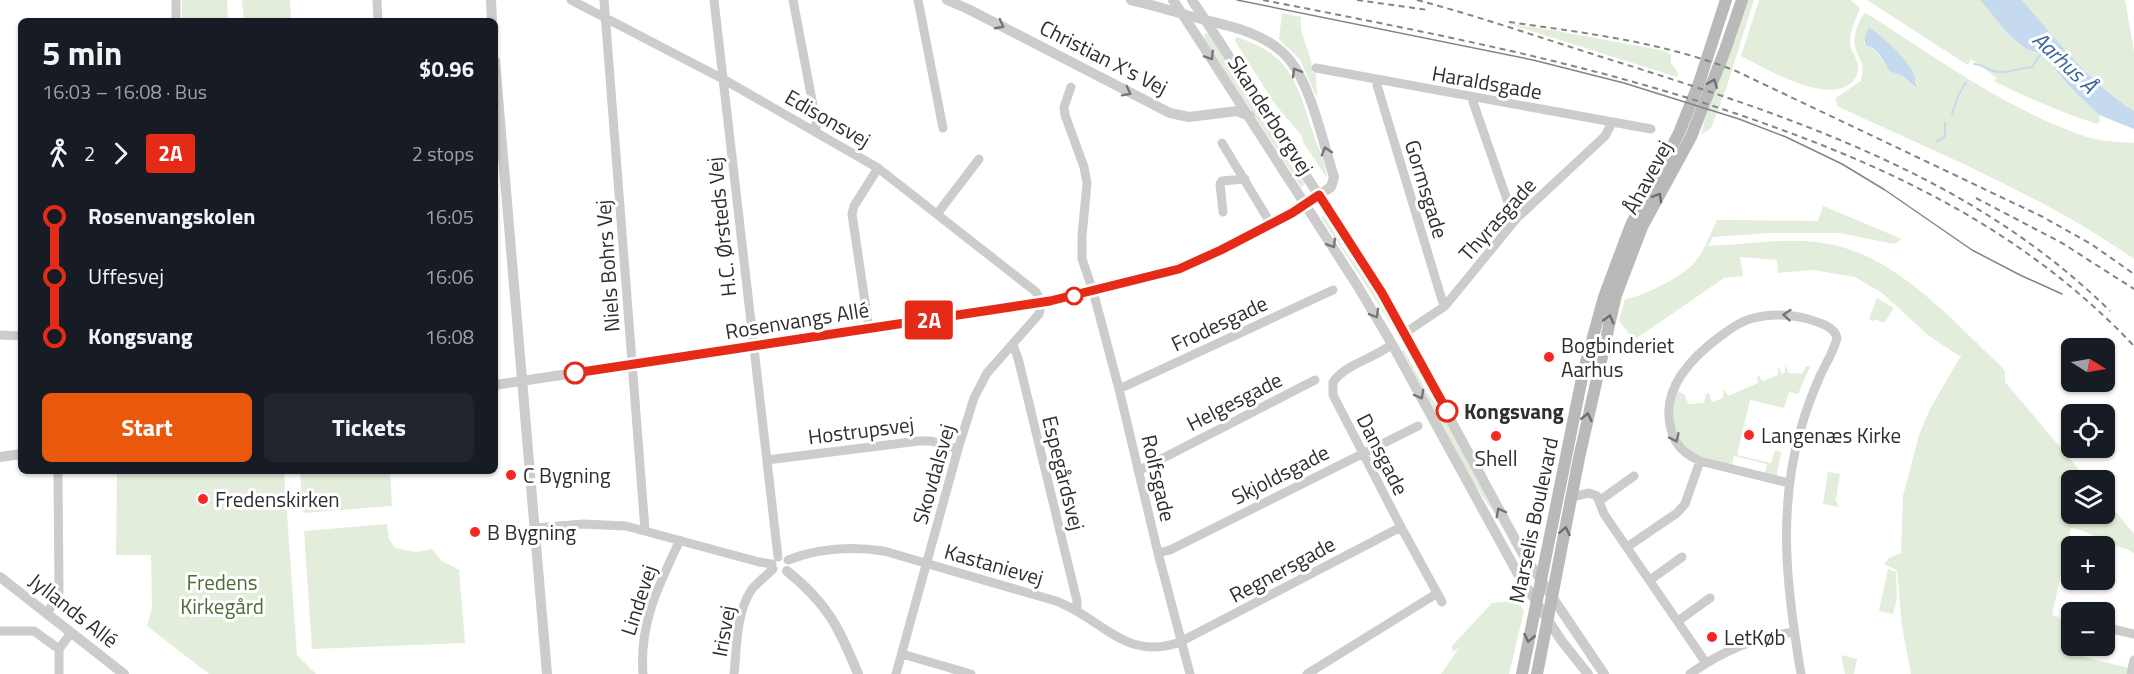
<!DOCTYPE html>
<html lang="en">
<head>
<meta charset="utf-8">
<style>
  :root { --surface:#171b24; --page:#20242c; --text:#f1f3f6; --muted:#9ea1a6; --accent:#ea580c }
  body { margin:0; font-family:"Titillium Web",sans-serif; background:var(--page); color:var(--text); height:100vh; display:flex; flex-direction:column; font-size:22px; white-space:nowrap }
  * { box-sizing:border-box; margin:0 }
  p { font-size:20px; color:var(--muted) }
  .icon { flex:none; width:33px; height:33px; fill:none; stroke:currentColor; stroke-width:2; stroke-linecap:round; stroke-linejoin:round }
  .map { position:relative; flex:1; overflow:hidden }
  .panel { position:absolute; left:18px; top:18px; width:480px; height:456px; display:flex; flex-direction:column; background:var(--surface); border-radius:9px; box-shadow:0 2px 4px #0004 }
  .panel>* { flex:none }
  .badge { padding:0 12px; border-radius:4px; font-size:21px; line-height:39px }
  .needle { width:39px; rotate:101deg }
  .controls { position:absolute; left:2061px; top:338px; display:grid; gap:12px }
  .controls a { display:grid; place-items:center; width:54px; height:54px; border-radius:9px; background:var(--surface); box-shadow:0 2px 4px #0004; font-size:30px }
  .map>.badge { position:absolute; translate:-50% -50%; box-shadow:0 0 0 3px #fff }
  .legs { display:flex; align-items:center; gap:9px; height:66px; padding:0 24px; font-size:20px }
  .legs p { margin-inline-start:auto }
  .summary { display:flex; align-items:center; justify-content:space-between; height:102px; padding:0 24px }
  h1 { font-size:33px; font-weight:700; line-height:45px }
  .button { display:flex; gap:12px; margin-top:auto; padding:12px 24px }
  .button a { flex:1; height:69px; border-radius:9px; background:var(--accent); color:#fff; font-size:24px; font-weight:700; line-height:69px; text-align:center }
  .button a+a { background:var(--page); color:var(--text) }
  ul { padding:0 24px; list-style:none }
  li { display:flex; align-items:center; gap:21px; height:60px; font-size:22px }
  li i { display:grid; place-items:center; width:9px; height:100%; margin:0 8px; background:currentColor }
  li i::after { content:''; width:15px; height:15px; margin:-8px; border:4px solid; border-radius:50%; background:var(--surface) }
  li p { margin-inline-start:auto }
  li:first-child i { background:linear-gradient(#0000 50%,currentColor 0) }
  li:last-child i { background:linear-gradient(currentColor 50%,#0000 0) }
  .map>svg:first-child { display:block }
  .green { fill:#e3eddb; fill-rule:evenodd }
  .water { fill:#c5daef }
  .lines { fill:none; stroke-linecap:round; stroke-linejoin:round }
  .stream { stroke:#c5daef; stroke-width:2 }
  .minor { stroke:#ccc; stroke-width:9 }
  .tertiary { stroke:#ccc; stroke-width:10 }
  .secondary { stroke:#b9b9b9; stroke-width:12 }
  .tram { stroke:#848484; stroke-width:1.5 }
  .rail { stroke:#848484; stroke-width:2; stroke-dasharray:6 4.5; stroke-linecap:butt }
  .tertiary-bridge { stroke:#ccc; stroke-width:10 }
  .oneway { stroke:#767676 }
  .oneway2 { stroke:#6d6d6d }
  .line-1-casing { stroke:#fff; stroke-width:14 }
  .line-1 { stroke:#e52b18; stroke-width:9 }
  .stop-1-dot { fill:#fff; stroke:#e52b18; stroke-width:3 }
  .poi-dot { fill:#f52922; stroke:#fff; stroke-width:2 }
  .labels { text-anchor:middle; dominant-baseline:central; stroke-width:6; stroke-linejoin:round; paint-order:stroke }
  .street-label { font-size:21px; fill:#2f2f2f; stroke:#fff }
  .poi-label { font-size:21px; fill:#2f2f2f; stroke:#fff; text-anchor:start }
  .stop-label { font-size:21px; font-weight:bold; fill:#2f2f2f; stroke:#fff; text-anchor:start }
  .park-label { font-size:21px; fill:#4b6e38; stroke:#fff }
  .water-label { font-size:22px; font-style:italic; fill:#356798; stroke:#fff }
</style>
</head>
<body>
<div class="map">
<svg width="2134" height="674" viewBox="0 0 2134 674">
  <rect width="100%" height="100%" fill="#fff"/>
  <path class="green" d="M182,0H227L228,21H182Z
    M242,0H290L291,21H244Z
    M1747,0H1754L1726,89L1711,128L1701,135L1705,119Z
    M1759,0H1851L1860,8C1856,20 1847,36 1851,48C1854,56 1859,61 1858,70C1858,75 1855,78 1852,82C1828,106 1765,68 1741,56Z
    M1867,0H1980L2008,34L2026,49L2044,55L2067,84L2099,115L2100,122L2097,124C2061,112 2027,98 1994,81L1997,78L1971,59L1969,64H1966Z
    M2022,0H2125L2134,51V111C2089,83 2056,39 2022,0Z
    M1282,13L1301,17C1298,37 1313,52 1312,72L1316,73L1317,98L1300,60L1279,39Z
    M1864,13H1866C1933,56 2008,110 2084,136C2099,141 2118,142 2134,143V259C2042,195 1938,153 1837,106L1836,98L1862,80L1861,79C1866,61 1858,61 1855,46C1852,37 1859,21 1864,13ZM1867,29H1872C1891,45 1907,60 1917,83L1915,88L1904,77L1889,71C1882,59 1877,49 1864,44Z
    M1509,24L1552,30L1665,51L1671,55V63L1678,73L1677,77Z
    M1205,33L1209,34L1305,184L1301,187L1204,38Z
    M1236,37C1291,54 1297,83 1313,133C1318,147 1326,164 1327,178L1303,142L1302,136L1274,103L1235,41Z
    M1823,206L1902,239L1894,244L1840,233H1770L1713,237L1708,246C1746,245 1785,237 1823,243C1896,254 1949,318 2001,366L2005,372V382L2088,480H2072V513H2104L2105,499L2134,534V553C2128,549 2123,548 2117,546C2101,539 2088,531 2071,528L2052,615L2059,617L2071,638L2072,645H2083L2082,656L2128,668L2126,674H1911L1902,626L1897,570L1884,564L1889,558L1901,553L1903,496L1919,435L1930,409L1962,354L1959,356L1928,335L1882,293L1855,277L1813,270L1778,273L1777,260L1740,257L1743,276L1724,278L1634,340L1619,321L1625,299C1641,298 1685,275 1695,262C1704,252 1711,232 1717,220L1818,221Z
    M1324,216L1346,252L1369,282L1393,324L1391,325C1369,288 1344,253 1321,217Z
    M1877,298L1894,308L1884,323L1875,319L1873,321L1869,319Z
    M1404,350L1427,392L1446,419L1528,570V573L1494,513L1470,478L1402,351Z
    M1785,365L1789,373L1802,374L1806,366L1810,367L1798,394L1789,392L1784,408L1750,400L1737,455L1771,463L1775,450L1781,452L1777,476L1765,473L1767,464L1734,456L1732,465C1721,462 1710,460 1699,456C1672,446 1670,414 1677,391L1685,395L1688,404L1704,403L1706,394L1709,393L1712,402L1723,398L1724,389L1728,396L1758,383L1757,377L1759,376L1763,381L1778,375V368L1779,367L1782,374L1785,372Z
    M117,471H284L297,655L316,674H209L147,626L152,608L151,555H116Z
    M300,471H390L392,506L303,513Z
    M1828,472L1840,474L1836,500L1839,507L1823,504Z
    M387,524L389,539L395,548L416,552L432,549L442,561L459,570L465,643L312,649L304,531Z
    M1888,569L1896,572L1897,598L1893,614L1879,611Z
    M1518,601L1524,611L1509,674H1441L1459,648L1453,652L1452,646L1492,603Z
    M1841,655L1857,659L1854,674H1845Z"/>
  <path class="water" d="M1980,0H2022C2056,39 2089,83 2134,111V129L2099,115L2067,84L2044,55L2026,49L2008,34Z
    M1868,28L1872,29C1887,41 1919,67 1916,88L1904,77L1889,71C1883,60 1878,48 1865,45V36Z"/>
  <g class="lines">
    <path class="stream" d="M1974,64C1983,64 1989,71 1997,72C2009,73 2020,68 2032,67L2041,54
      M1952,114L1958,96L1966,82
      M1936,141L1942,139L1945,136V123"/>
    <path class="minor" d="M377,0L378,21
      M571,0L723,79L878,168L1036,292L1042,303L1039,314L987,373L974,398L958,449L896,674
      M604,0L645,530
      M714,0L778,557
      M793,0L816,121V131
      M918,0L943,128
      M176,21V0
      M1316,68L1651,129
      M1377,80V85L1442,300L1445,306
      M1071,87L1064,107L1065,115L1084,167L1087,183L1082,236V259L1093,291L1119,389L1158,553L1190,674
      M1474,97L1473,102L1511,211L1517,218
      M1222,143L1271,224
      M1223,212L1220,184L1222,181L1245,179
      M937,214L979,159
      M869,329L852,214L854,206L878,168
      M1405,333L1445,306L1517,218L1605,136L1612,123
      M0,335L21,336
      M1392,344C1374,359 1347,363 1333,382V395L1401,527L1442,602
      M1013,345L1018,358L1077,601V610
      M1119,389L1333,290
      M767,460L919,441H931L958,449
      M1138,471L1315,380
      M1789,483L1700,461C1685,454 1675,446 1671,429C1660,389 1693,356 1722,335C1730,329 1740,322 1750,319C1770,313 1789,314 1808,319C1819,322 1835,327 1837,338C1834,351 1826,363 1820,376C1813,392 1806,410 1801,428C1777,510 1787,591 1801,674
      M1572,497L1589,493L1597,496L1604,514L1706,663
      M1599,501L1634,476
      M534,528L583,524L626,526L759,562L772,564
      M1627,547L1677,513L1685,504L1700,461
      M1158,553L1170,550L1418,426
      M788,560C819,548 850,546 884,551L1056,601C1102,618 1125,662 1180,642L1401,527
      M1650,580L1682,557
      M47,614L59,592L58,471
      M1678,621L1710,598
      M2104,627L2134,634
      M0,631H34L59,649
      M902,654L971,674
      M59,674V649L71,633
      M643,674C639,623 659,585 680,540
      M734,674C737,647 736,612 752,589C758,582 766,576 773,569
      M1307,674L1436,594
      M1690,674C1724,650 1753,638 1794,632
      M2131,674L2134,660"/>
    <path class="tertiary" d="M491,0L492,21
      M947,0L968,9L1170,113L1189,117L1237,111L1250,116
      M1196,35L1357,285L1392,344L1518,574L1561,640L1588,674
      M1219,41L1382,293L1522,552L1604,674
      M495,61L547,674
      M495,385L1042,303L1179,269L1221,250L1292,213L1331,187L1334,177C1323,143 1311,84 1288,58C1265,32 1229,26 1197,18C1175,12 1153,5 1131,0
      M0,457L21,454
      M787,571C827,603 839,627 858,674
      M0,577L124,674"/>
    <path class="secondary" d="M1522,674L1583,373L1604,297L1631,225L1679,133L1699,83L1726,0
      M1537,674L1579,458L1616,295L1642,227L1691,137L1725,50L1742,0"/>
    <path class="tram" d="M1237,0L1533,60L1624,83L1739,119L1786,137L1842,164L1885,190L1972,250L2020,275L2062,294"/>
    <path class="rail" d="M1263,0C1436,34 1608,66 1774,127C1910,176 2033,239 2134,346
      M1357,0L1428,10
      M1417,0C1485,18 1553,42 1621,63C1798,119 1975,178 2110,311
      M1509,22C1586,33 1663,42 1736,71L2043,217L2091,244L2134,274
      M1976,198L2062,243L2134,289"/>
    <path class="tertiary-bridge" d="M1173,0L1196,35
      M1192,0L1219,41"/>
  </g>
  <defs><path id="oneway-chevron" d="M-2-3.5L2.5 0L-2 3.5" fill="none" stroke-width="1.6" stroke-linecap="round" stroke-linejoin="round" transform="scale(1.5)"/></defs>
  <g class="oneway">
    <use href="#oneway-chevron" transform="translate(1000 25) rotate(28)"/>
    <use href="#oneway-chevron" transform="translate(1210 56) rotate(57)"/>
    <use href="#oneway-chevron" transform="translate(1296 72) rotate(-120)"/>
    <use href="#oneway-chevron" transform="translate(1127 92) rotate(27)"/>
    <use href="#oneway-chevron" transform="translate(1326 151) rotate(-107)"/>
    <use href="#oneway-chevron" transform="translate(1332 244) rotate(58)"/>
    <use href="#oneway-chevron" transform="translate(1375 314) rotate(60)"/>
    <use href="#oneway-chevron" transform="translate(1787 315) rotate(-175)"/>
    <use href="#oneway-chevron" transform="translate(1420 395) rotate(61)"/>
    <use href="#oneway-chevron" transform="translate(1675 438) rotate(65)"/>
    <use href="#oneway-chevron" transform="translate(1500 512) rotate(-118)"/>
  </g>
  <g class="oneway2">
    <use href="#oneway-chevron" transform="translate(1713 83) rotate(-68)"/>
    <use href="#oneway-chevron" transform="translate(1658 197) rotate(-60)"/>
    <use href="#oneway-chevron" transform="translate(1609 319) rotate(-75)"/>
    <use href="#oneway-chevron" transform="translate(1587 417) rotate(-78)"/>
    <use href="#oneway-chevron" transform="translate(1565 531) rotate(-79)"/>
    <use href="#oneway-chevron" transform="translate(1529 638) rotate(101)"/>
  </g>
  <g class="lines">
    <defs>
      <path id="line-1" d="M575,373L1050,301L1179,269L1221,250L1271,224L1292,213L1319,195L1382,293L1447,411"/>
    </defs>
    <use href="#line-1" class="line-1-casing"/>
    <use href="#line-1" class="line-1"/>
  </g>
  <g class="stop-1-dot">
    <circle cx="1074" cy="296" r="8"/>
    <circle cx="575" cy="373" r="10"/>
    <circle cx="1447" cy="411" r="10"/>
  </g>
  <g class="poi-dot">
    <circle cx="1549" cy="357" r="6"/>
    <circle cx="1749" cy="435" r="6"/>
    <circle cx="1496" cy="436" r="6"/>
    <circle cx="511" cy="475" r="6"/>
    <circle cx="203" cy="499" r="6"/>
    <circle cx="475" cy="532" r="6"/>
    <circle cx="1712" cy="637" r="6"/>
  </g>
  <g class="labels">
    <g class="street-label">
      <text transform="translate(1104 57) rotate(27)">Christian X's Vej</text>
      <text transform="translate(1487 82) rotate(10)">Haraldsgade</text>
      <text transform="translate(1271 115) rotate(57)">Skanderborgvej</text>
      <text transform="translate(828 118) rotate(30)">Edisonsvej</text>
      <text transform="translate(1647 177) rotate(-62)">Åhavevej</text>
      <text transform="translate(1427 189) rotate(73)">Gormsgade</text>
      <text transform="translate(1497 219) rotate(-48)">Thyrasgade</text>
      <text transform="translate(721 227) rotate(-96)">H.C. Ørsteds Vej</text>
      <text transform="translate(607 266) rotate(-94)">Niels Bohrs Vej</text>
      <text transform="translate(797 320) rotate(-9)">Rosenvangs Allé</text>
      <text transform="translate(1219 323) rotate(-25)">Frodesgade</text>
      <text transform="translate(1234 401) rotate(-27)">Helgesgade</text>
      <text transform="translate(861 430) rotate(-7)">Hostrupsvej</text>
      <text transform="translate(1383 454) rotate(63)">Dansgade</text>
      <text transform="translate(1064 473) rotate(76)">Espegårdsvej</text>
      <text transform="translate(933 474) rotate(-74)">Skovdalsvej</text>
      <text transform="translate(1280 474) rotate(-27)">Skjoldsgade</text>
      <text transform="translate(1159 478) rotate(77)">Rolfsgade</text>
      <text transform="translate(1533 520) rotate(-78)">Marselis Boulevard</text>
      <text transform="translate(994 564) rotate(16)">Kastanievej</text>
      <text transform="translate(1282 569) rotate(-28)">Regnersgade</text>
      <text transform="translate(638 600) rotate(-72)">Lindevej</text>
      <text transform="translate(74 610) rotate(38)">Jyllands Allé</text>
      <text transform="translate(723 631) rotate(-80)">Irisvej</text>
    </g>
    <g class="poi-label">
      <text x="1561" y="345">Bogbinderiet<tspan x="1561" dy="24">Aarhus</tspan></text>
      <text x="1761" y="435">Langenæs Kirke</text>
      <text x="1496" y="458" text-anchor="middle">Shell</text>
      <text x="523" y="475">C Bygning</text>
      <text x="215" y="499">Fredenskirken</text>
      <text x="487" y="532">B Bygning</text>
      <text x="1724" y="637">LetKøb</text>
    </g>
    <g class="stop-label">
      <text x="1464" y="411">Kongsvang</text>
    </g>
    <g class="park-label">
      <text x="222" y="582">Fredens<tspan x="222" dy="24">Kirkegård</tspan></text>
    </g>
    <g class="water-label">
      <text transform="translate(2065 62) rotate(43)">Aarhus Å</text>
    </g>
  </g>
</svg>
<div class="controls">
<a><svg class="needle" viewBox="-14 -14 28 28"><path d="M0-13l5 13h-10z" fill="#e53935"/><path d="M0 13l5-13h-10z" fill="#9ea1a6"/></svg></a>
<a><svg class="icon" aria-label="locate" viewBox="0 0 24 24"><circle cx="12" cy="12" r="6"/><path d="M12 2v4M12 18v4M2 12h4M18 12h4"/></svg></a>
<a><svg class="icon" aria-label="layers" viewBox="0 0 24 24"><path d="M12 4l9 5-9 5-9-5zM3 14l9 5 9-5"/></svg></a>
<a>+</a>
<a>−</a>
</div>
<b class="badge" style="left:929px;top:320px;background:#e52b18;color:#fff">2A</b>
<section class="panel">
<div class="summary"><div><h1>5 min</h1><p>16:03 – 16:08 · Bus</p></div><b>$0.96</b></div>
<div class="legs"><svg class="icon" aria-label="walk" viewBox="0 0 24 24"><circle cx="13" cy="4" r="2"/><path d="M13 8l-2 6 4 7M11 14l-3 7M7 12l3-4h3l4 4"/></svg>2<svg class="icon" aria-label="forward" viewBox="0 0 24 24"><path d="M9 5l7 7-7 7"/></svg><b class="badge" style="background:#e52b18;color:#fff">2A</b><p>2 stops</p></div>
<ul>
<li><i style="color:#e52b18"></i><b>Rosenvangskolen</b><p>16:05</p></li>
<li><i style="color:#e52b18"></i><span>Uffesvej</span><p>16:06</p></li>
<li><i style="color:#e52b18"></i><b>Kongsvang</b><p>16:08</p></li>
</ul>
<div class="button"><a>Start</a><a>Tickets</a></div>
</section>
</div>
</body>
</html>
